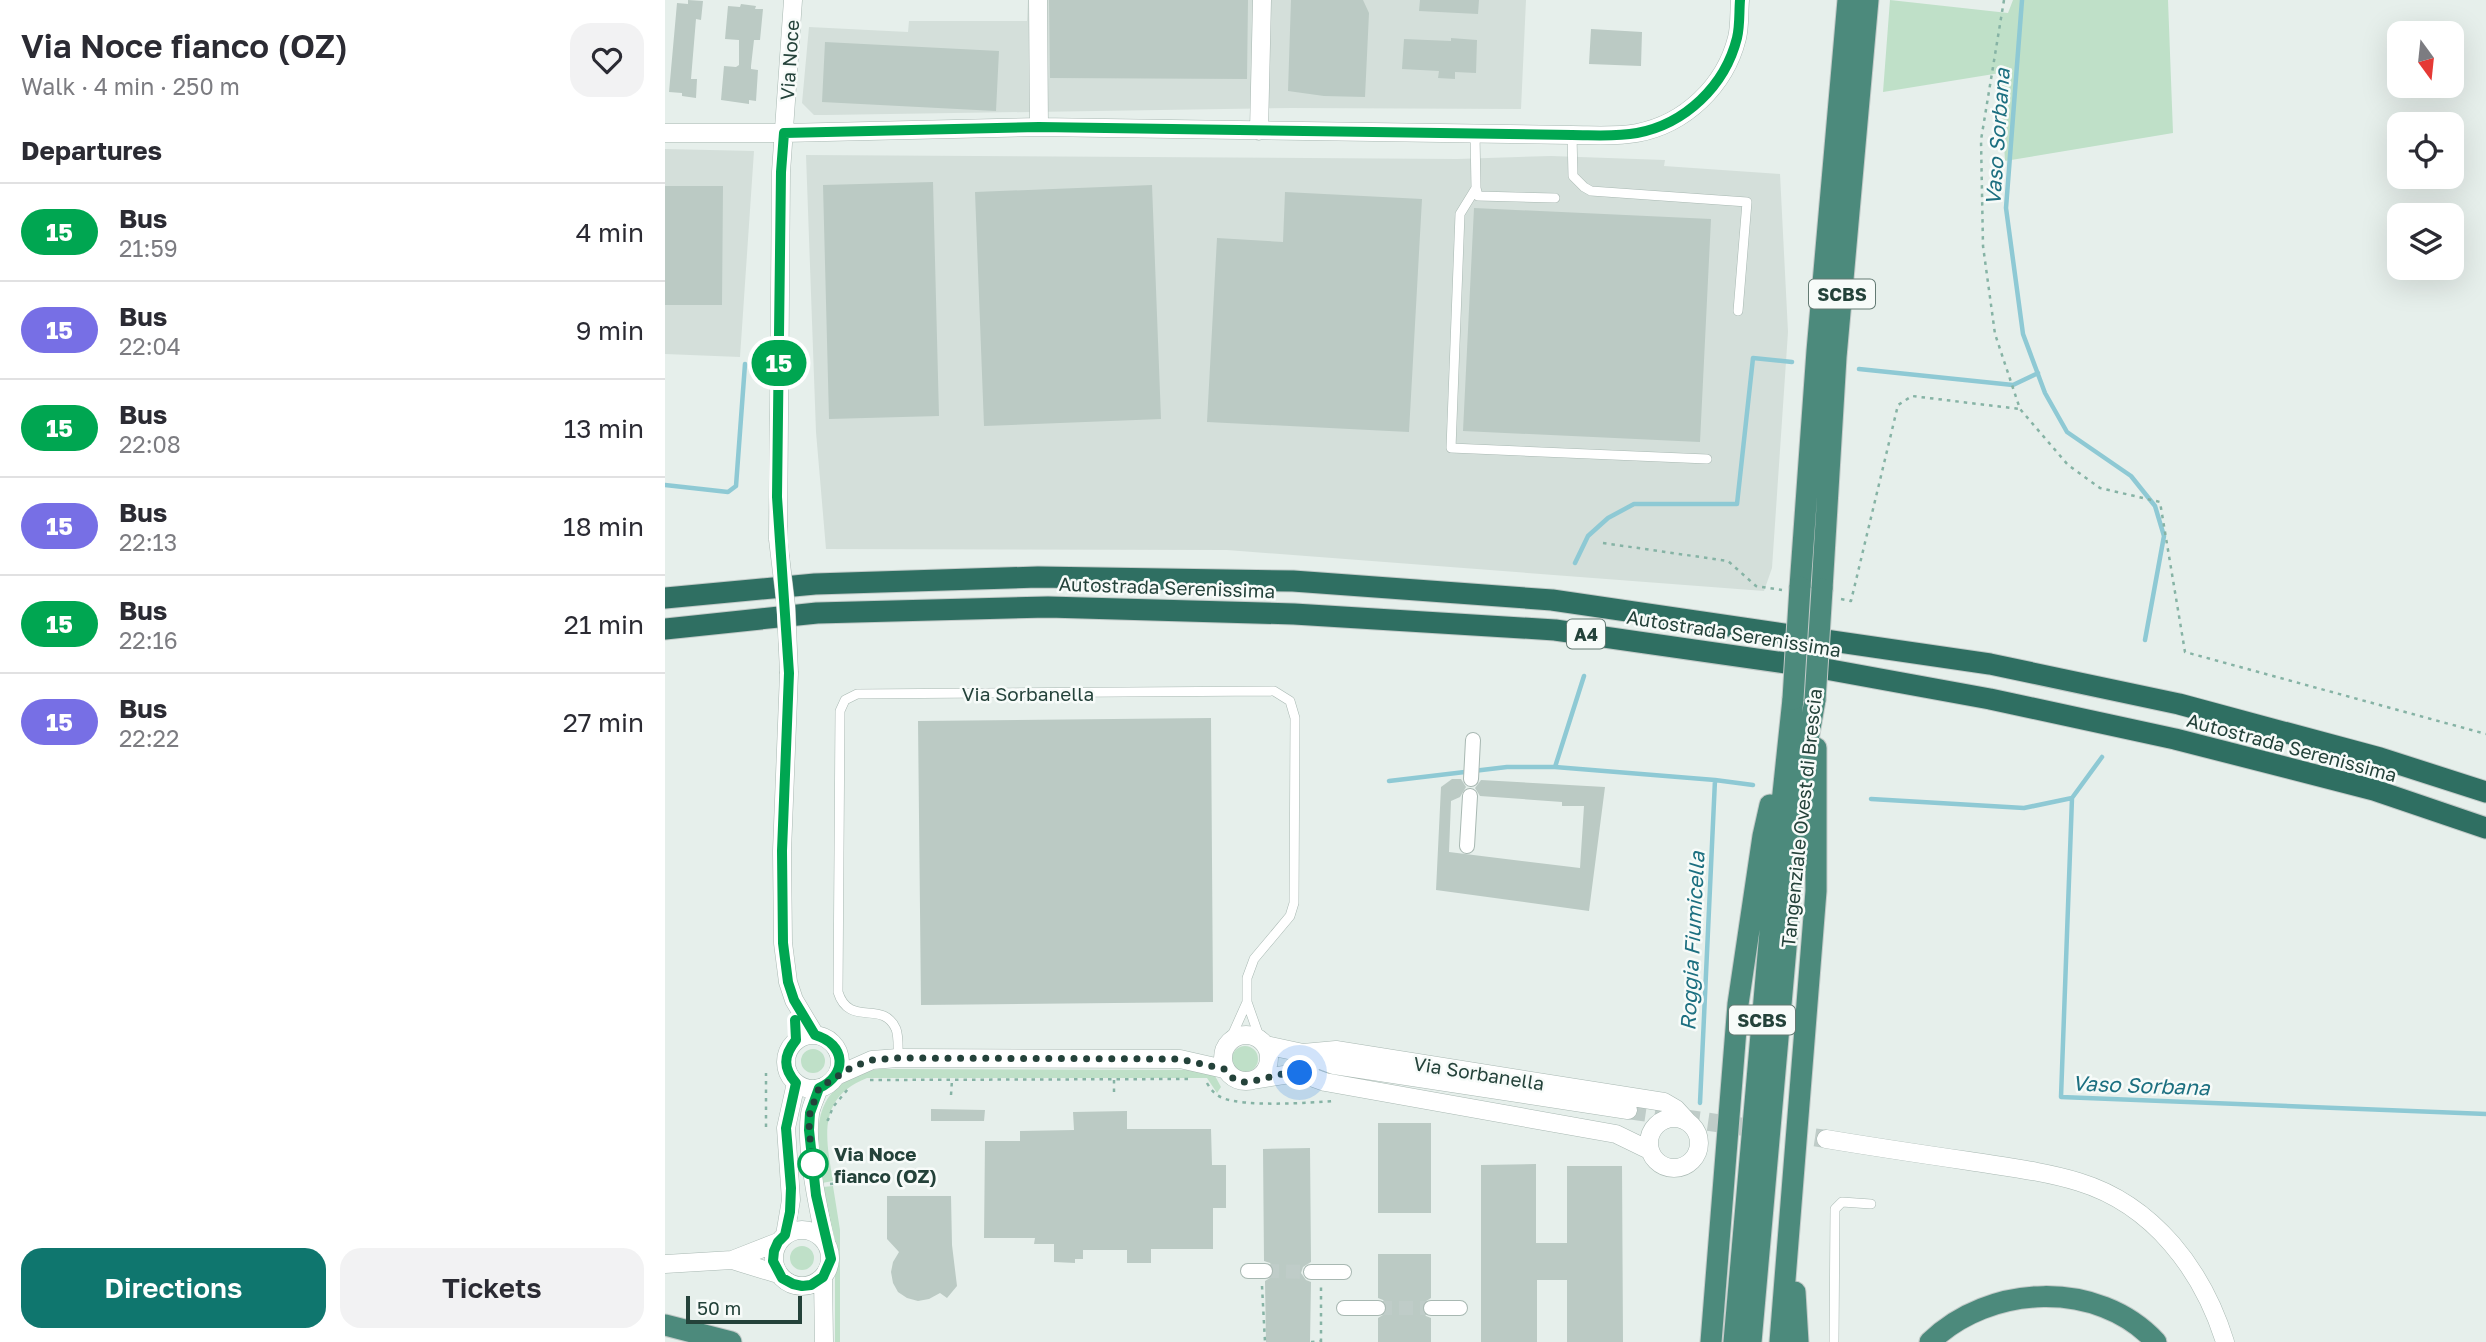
<!DOCTYPE html>
<html lang="en">
<head>
<meta charset="utf-8">
<style>
  :root { --surface:#fff; --page:#f2f2f3; --text:#2b2b33; --muted:#7c7c81; --line:#e1e1e2; --accent:#0f766e }
  body { margin:0; font-family:"Golos Text",sans-serif; background:var(--page); color:var(--text); height:100vh; display:flex; flex-direction:column; font-size:26px; white-space:nowrap }
  * { box-sizing:border-box; margin:0 }
  p { font-size:23px; color:var(--muted) }
  .icon { flex:none; width:38px; height:38px; fill:none; stroke:currentColor; stroke-width:2; stroke-linecap:round; stroke-linejoin:round }
  .map { position:relative; flex:1; overflow:hidden }
  .details { display:flex; flex-direction:column; background:var(--surface); width:665px }
  .details>* { flex:none }
  .badge { padding:0 14px; border-radius:23px; font-size:24px; line-height:46px }
  .needle { width:46px; rotate:165deg }
  .tools { position:absolute; left:1722px; top:21px; display:grid; gap:14px }
  .tools a { display:grid; place-items:center; width:77px; height:77px; border-radius:14px; background:var(--surface); box-shadow:0 7px 28px #0002; font-size:35px }
  .scale { position:absolute; left:21px; bottom:18px; width:116px; box-sizing:border-box; padding-left:7px; border:4px solid #24423a; border-top:0; font-size:19px; line-height:24px; white-space:nowrap; color:#24423a; -webkit-text-stroke:5px #f7fbf9; paint-order:stroke }
  .you { position:absolute; width:35px; height:35px; margin:-18px; border:5px solid #fff; border-radius:50%; background:#1a73e8; box-shadow:0 0 0 10px #1a73e833 }
  .map>.badge { position:absolute; translate:-50% -50%; box-shadow:0 0 0 4px #fff }
  h2 { padding:0 21px; font-size:26px; line-height:63px }
  .round { display:grid; place-items:center; flex:none; width:74px; height:74px; border-radius:21px; background:var(--page) }
  .summary { display:flex; align-items:center; justify-content:space-between; height:119px; padding:0 21px }
  h1 { font-size:33px; font-weight:600; line-height:52px }
  .primary-button { display:flex; gap:14px; margin-top:auto; padding:14px 21px }
  .primary-button a { flex:1; height:80px; border-radius:21px; background:var(--accent); color:#fff; font-size:28px; font-weight:600; line-height:80px; text-align:center }
  .primary-button a+a { background:var(--page); color:var(--text) }
  ul { padding:0; list-style:none }
  li { display:flex; align-items:center; gap:21px; height:98px; padding:0 21px; border-top:2px solid var(--line) }
  li div { flex:1 }
  li b { display:block; font-size:26px }
  li em { font-style:normal }
  li .badge { min-width:77px; font-weight:700; text-align:center }
  main { display:flex; flex:1; min-height:0 }
  .map>svg:first-child { display:block }
  .built { fill:#d4dfda }
  .green { fill:#bfe0c8 }
  .lines { fill:none; stroke-linecap:round; stroke-linejoin:round }
  .stream { stroke:#8ec9d4; stroke-width:4.5 }
  .building { fill:#bbcac4 }
  .pedestrian-tunnel { stroke:#bfccc8; stroke-width:14; stroke-dasharray:14 7; stroke-linecap:butt }
  .minor-tunnel { stroke:#bfccc8; stroke-width:18; stroke-dasharray:18 9; stroke-linecap:butt }
  .service-casing { stroke:#a8b8b2; stroke-width:10 }
  .pedestrian-casing { stroke:#a8b8b2; stroke-width:16 }
  .minor-casing { stroke:#a8b8b2; stroke-width:19 }
  .trunk-casing { stroke:#c2cac8; stroke-width:23 }
  .motorway-casing { stroke:#c2cac8; stroke-width:23 }
  .path { stroke:#86b3a5; stroke-width:2.5; stroke-dasharray:3.5 5; stroke-linecap:butt }
  .service { stroke:#fff; stroke-width:9 }
  .pedestrian { stroke:#fff; stroke-width:14 }
  .minor { stroke:#fff; stroke-width:18 }
  .trunk { stroke:#4c8a7c; stroke-width:21 }
  .motorway { stroke:#2f6f62; stroke-width:21 }
  .minor-bridge-casing { stroke:#a8b8b2; stroke-width:19; stroke-linecap:butt }
  .trunk-bridge-casing { stroke:#c2cac8; stroke-width:23; stroke-linecap:butt }
  .minor-bridge { stroke:#fff; stroke-width:18 }
  .trunk-bridge { stroke:#4c8a7c; stroke-width:21 }
  .line-casing { stroke:#fff; stroke-width:16 }
  .line { stroke:#00a651; stroke-width:10 }
  .walk { stroke:#24423a; stroke-width:7; stroke-dasharray:0 12.6 }
  .stop-dot { fill:#fff; stroke:#00a651; stroke-width:3.5 }
  .labels { text-anchor:middle; dominant-baseline:central; stroke-width:5; stroke-linejoin:round; paint-order:stroke }
  .shield { fill:#f7fbf9; stroke:#637a73; stroke-width:2 }
  .shield-label { font-size:18px; font-weight:bold; fill:#24423a }
  .street-label { font-size:19px; fill:#24423a; stroke:#f7fbf9 }
  .stop-label { font-size:19px; font-weight:bold; fill:#24423a; stroke:#f7fbf9; text-anchor:start }
  .water-label { font-size:21px; font-style:italic; fill:#1c6f80; stroke:#f7fbf9 }
</style>
</head>
<body>
<main>
<section class="details">
<div class="summary"><div><h1>Via Noce fianco (OZ)</h1><p>Walk · 4 min · 250 m</p></div><a class="round"><svg class="icon" aria-label="heart" viewBox="0 0 24 24"><path d="M12 20l-8-8c-3-5 5-10 8-4 3-6 11-1 8 4z"/></svg></a></div>
<h2>Departures</h2>
<ul>
<li><span class="badge" style="background:#00a651;color:#fff">15</span><div><b>Bus</b><p>21:59</p></div><em>4 min</em></li>
<li><span class="badge" style="background:#776fe5;color:#fff">15</span><div><b>Bus</b><p>22:04</p></div><em>9 min</em></li>
<li><span class="badge" style="background:#00a651;color:#fff">15</span><div><b>Bus</b><p>22:08</p></div><em>13 min</em></li>
<li><span class="badge" style="background:#776fe5;color:#fff">15</span><div><b>Bus</b><p>22:13</p></div><em>18 min</em></li>
<li><span class="badge" style="background:#00a651;color:#fff">15</span><div><b>Bus</b><p>22:16</p></div><em>21 min</em></li>
<li><span class="badge" style="background:#776fe5;color:#fff">15</span><div><b>Bus</b><p>22:22</p></div><em>27 min</em></li>
</ul>
<div class="primary-button"><a>Directions</a><a>Tickets</a></div>
</section>
<div class="map">
<svg width="1821" height="1342" viewBox="0 0 1821 1342">
  <rect width="100%" height="100%" fill="#e6efeb"/>
  <path class="built" d="M363,0H861L856,109L626,108L161,115H149L137,103L144,27L243,32L244,21H362Z
    M0,149L89,151L75,357L0,354Z
    M141,155L792,159L886,156L1000,160L999,166L1115,174L1123,332L1107,568L1099,591L562,550L161,549L151,432Z"/>
  <path class="green" d="M1225,0L1343,13L1348,0H1503L1508,133L1340,161L1335,73L1218,92Z
    M567 1059a13 13 0 1 1 26 0a13 13 0 1 1-26 0Z
    M136 1061a12 12 0 1 1 24 0a12 12 0 1 1-24 0Z
    M215,1069L535,1070L549,1074L556,1087L552,1093L542,1078H202C151,1098 161,1139 168,1181L157,1183C153,1142 143,1098 189,1077C198,1073 205,1070 215,1069Z
    M168,1186L175,1230V1342H170V1276L173,1257L165,1234L158,1187Z
    M125 1258a12 12 0 1 1 24 0a12 12 0 1 1-24 0Z"/>
  <g class="lines">
    <path class="stream" d="M1357,0L1341,208L1358,334L1380,393L1402,432L1466,476L1490,506L1499,536L1480,640
      M1194,369L1348,385L1373,373
      M0,485L63,492L71,486L80,364
      M910,563L923,536L943,518L969,504H1072L1088,358L1127,362
      M1437,757L1407,798L1396,1097L1821,1114
      M890,767L1050,780
      M724,781L842,767H890L919,676
      M1206,799L1359,808L1407,798
      M1035,1103L1050,780L1088,785"/>
  </g>
  <path class="building" d="M23,0L38,1L36,20L31,19L26,79H32L31,98L17,96V93L4,92L12,3L23,4Z
    M384,0H583L582,79L385,78Z
    M626,0H698L704,13L700,97L659,96L623,91Z
    M755,0H814L813,14L754,11Z
    M76,4L91,6L90,9H98L95,40H89L86,66V69L93,70L91,101L84,100V104L56,100L59,66L71,67L74,65V40L60,39L63,6L75,7Z
    M926,29L977,32L976,66L924,64Z
    M786,38L812,40L811,73L790,72V79L773,78L774,71L737,69L739,39L786,41Z
    M160,42L334,51L331,111L157,102Z
    M268,182L274,416L164,419L158,185Z
    M487,185L496,419L319,426L310,192Z
    M0,186H58L57,305H0Z
    M620,192L757,199L744,432L542,422L552,238L618,242Z
    M809,208L1046,219L1035,442L798,431Z
    M546,718L548,1002L256,1005L253,721Z
    M787,779H796L801,787L795,797L786,801L784,852L915,868L919,806H897V802L815,796L810,788L816,780L940,787L924,911L771,890L776,787Z
    M266,1109L320,1110L319,1121H266Z
    M462,1111V1129H546L547,1165H561V1208H548V1249H486V1263H462V1250H418V1259H410V1263L389,1262V1244H369L370,1238H319L320,1141H355V1131L409,1130L408,1112Z
    M713,1123H766V1213H713Z
    M645,1148L646,1262L638,1267L636,1273L641,1280L646,1282L645,1342H601L600,1281L608,1276L610,1270L605,1263L599,1261L598,1149Z
    M871,1164V1243H902V1166H957L958,1342H902V1280H872V1342H816V1165Z
    M222,1196H286L287,1245L292,1286L282,1298L275,1293L264,1299L253,1301L242,1298L233,1292L228,1283L226,1272L228,1262L234,1252L222,1239Z
    M713,1254H766V1298L758,1303L756,1309L761,1316L766,1318V1342H713V1318L721,1313L723,1307L718,1300L713,1298Z"/>
  <g class="lines">
    <path class="pedestrian-tunnel" d="M600,1271L646,1272
      M713,1308H766"/>
    <path class="minor-tunnel" d="M963,1110L1161,1139"/>
    <defs>
      <path id="service" d="M810,134L811,188L795,214L786,448L1042,459
        M907,135L908,176L919,187L926,191L1082,202L1073,311
        M811,188L813,196L890,198
        M582,1002L595,1039
        M233,1058C233,1050 234,1037 231,1029C218,999 184,1028 173,992L175,711L180,700L192,694L609,691L625,701L630,718L629,903L625,916L589,959L582,978V1002L565,1040
        M1169,1342L1170,1209L1177,1202L1206,1204"/>
      <path id="pedestrian" d="M806,779L808,740
        M802,846L805,796
        M583,1271H600
        M646,1272H679
        M679,1308H713
        M766,1308H795"/>
      <path id="minor" d="M373,0L374,127
        M594,131L597,0
        M0,133H119L374,127L907,135C928,135 951,137 972,133C1020,124 1060,86 1072,38C1075,26 1074,12 1075,0
        M113,539L116,172L128,0
        M124,673L117,851L118,943L123,982L129,1000L150,1035
        M558 1058a23 23 0 1 1 46 0a23 23 0 1 1-46 0Z
        M121 1062a27 27 0 1 1 54 0a27 27 0 1 1-54 0Z
        M600,1045L638,1053L671,1050L999,1102L1011,1109L1022,1121
        M643,1055L669,1065L963,1110
        M635,1073L660,1082L951,1134L984,1150
        M171,1076L207,1060L233,1058L515,1059L559,1069
        M593,1079L645,1071
        M154,1088C151,1097 146,1106 145,1114C140,1148 153,1206 160,1241
        M984 1143a25 25 0 1 1 50 0a25 25 0 1 1-50 0Z
        M1161,1139C1209,1147 1256,1154 1304,1161C1341,1167 1378,1171 1414,1182C1489,1205 1538,1271 1560,1342
        M109 1258a28 28 0 1 1 56 0a28 28 0 1 1-56 0Z
        M120,1235L126,1200L121,1128L131,1083
        M67,1260L113,1274
        M0,1264L67,1260L113,1242
        M158,1277L159,1342"/>
      <path id="trunk" d="M1135,587L1152,351L1183,0
        M1157,589L1171,357L1203,0
        M1130,1292L1133,1342
        M0,1325L66,1342
        M1046,1342L1073,1004L1098,836L1105,805
        M1069,1342L1113,841L1128,699
        M1086,1342L1136,779L1150,700
        M1115,1342L1151,891V748
        M1265,1342C1324,1284 1433,1279 1491,1342"/>
      <path id="motorway" d="M0,598L150,584L373,577L628,581L887,600L1325,664L1514,704L1715,758L1821,792
        M0,629L152,613L383,607L629,614L890,630L1155,668L1325,699L1510,739L1709,790L1821,828"/>
    </defs>
    <use href="#service" class="service-casing"/>
    <use href="#pedestrian" class="pedestrian-casing"/>
    <use href="#minor" class="minor-casing"/>
    <use href="#trunk" class="trunk-casing"/>
    <use href="#motorway" class="motorway-casing"/>
    <path class="path" d="M1339,0L1316,140L1318,246L1330,334L1355,409L1403,465L1435,488L1495,502L1520,652L1821,734
      M938,543L1063,561L1091,586L1117,590
      M1176,599L1186,601L1233,405L1247,396L1355,409
      M205,1080L524,1079
      M449,1080V1097
      M542,1083C546,1090 550,1095 558,1098C578,1107 645,1103 669,1101
      M286,1095L287,1080
      M162,1119L163,1120L168,1107L183,1089
      M101,1127V1073
      M165,1184L191,1182
      M597,1286L600,1342
      M646,1342L656,1341
      M656,1342V1286"/>
    <use href="#service" class="service"/>
    <use href="#pedestrian" class="pedestrian"/>
    <use href="#minor" class="minor"/>
    <use href="#trunk" class="trunk"/>
    <use href="#motorway" class="motorway"/>
    <defs>
      <path id="minor-bridge" d="M113,539L121,606L124,673"/>
      <path id="trunk-bridge" d="M1128,699L1135,587
        M1150,700L1157,589"/>
    </defs>
    <use href="#minor-bridge" class="minor-bridge-casing"/>
    <use href="#trunk-bridge" class="trunk-bridge-casing"/>
    <use href="#minor-bridge" class="minor-bridge"/>
    <use href="#trunk-bridge" class="trunk-bridge"/>
  </g>
  <g class="lines">
    <defs>
      <path id="line" d="M130,1020L131,1040C118,1056 118,1068 131,1083L121,1128L126,1188L125,1212L120,1235L113,1242L109,1251L108,1261L117,1278L128,1284L137,1286L146,1285L158,1277L166,1259L151,1195L144,1130L145,1113L154,1088C183,1075 181,1044 150,1035L129,1000L123,982L118,943L117,851L124,673L112,497L116,172L119,133L374,127L907,135C928,135 950,137 972,133C1020,124 1060,86 1072,38C1075,26 1074,12 1075,0"/>
    </defs>
    <use href="#line" class="line-casing"/>
    <use href="#line" class="line"/>
    <path class="walk" d="M148,1164L144,1130L145,1113L154,1088L187,1067L207,1060L233,1058L515,1059L559,1069L566,1077L575,1082H585L617,1074L635,1073"/>
  </g>
  <circle class="stop-dot" cx="148" cy="1164" r="14"/>
  <g class="labels">
    <g class="shield">
      <rect x="1144" y="279.5" width="66" height="29" rx="5"/>
      <rect x="902" y="619.5" width="38" height="29" rx="5"/>
      <rect x="1064" y="1005.5" width="66" height="29" rx="5"/>
    </g>
    <g class="shield-label">
      <text x="1177" y="294">SCBS</text>
      <text x="921" y="634">A4</text>
      <text x="1097" y="1020">SCBS</text>
    </g>
    <g class="street-label">
      <text transform="translate(124 60) rotate(-86)">Via Noce</text>
      <text transform="translate(502 587) rotate(2)">Autostrada Serenissima</text>
      <text transform="translate(1069 633) rotate(9)">Autostrada Serenissima</text>
      <text x="363" y="693">Via Sorbanella</text>
      <text transform="translate(1627 747) rotate(15)">Autostrada Serenissima</text>
      <text transform="translate(1136 818) rotate(-84)">Tangenziale Ovest di Brescia</text>
      <text transform="translate(814 1073) rotate(9)">Via Sorbanella</text>
    </g>
    <g class="stop-label">
      <text x="169" y="1153">Via Noce<tspan x="169" dy="22">fianco (OZ)</tspan></text>
    </g>
    <g class="water-label">
      <text transform="translate(1332 137) rotate(-86)">Vaso Sorbana</text>
      <text transform="translate(1027 941) rotate(-87)">Roggia Fiumicella</text>
      <text transform="translate(1476 1085) rotate(2)">Vaso Sorbana</text>
    </g>
  </g>
</svg>
<div class="tools">
<a><svg class="needle" viewBox="-14 -14 28 28"><path d="M0-13l5 13h-10z" fill="#e53935"/><path d="M0 13l5-13h-10z" fill="#7c7c81"/></svg></a>
<a><svg class="icon" aria-label="locate" viewBox="0 0 24 24"><circle cx="12" cy="12" r="6"/><path d="M12 2v4M12 18v4M2 12h4M18 12h4"/></svg></a>
<a><svg class="icon" aria-label="layers" viewBox="0 0 24 24"><path d="M12 4l9 5-9 5-9-5zM3 14l9 5 9-5"/></svg></a>
</div>
<div class="scale">50 m</div>
<div class="you" style="left:635px;top:1073px"></div>
<b class="badge" style="left:114px;top:363px;background:#00a651;color:#fff">15</b>
</div>
</main>
</body>
</html>
